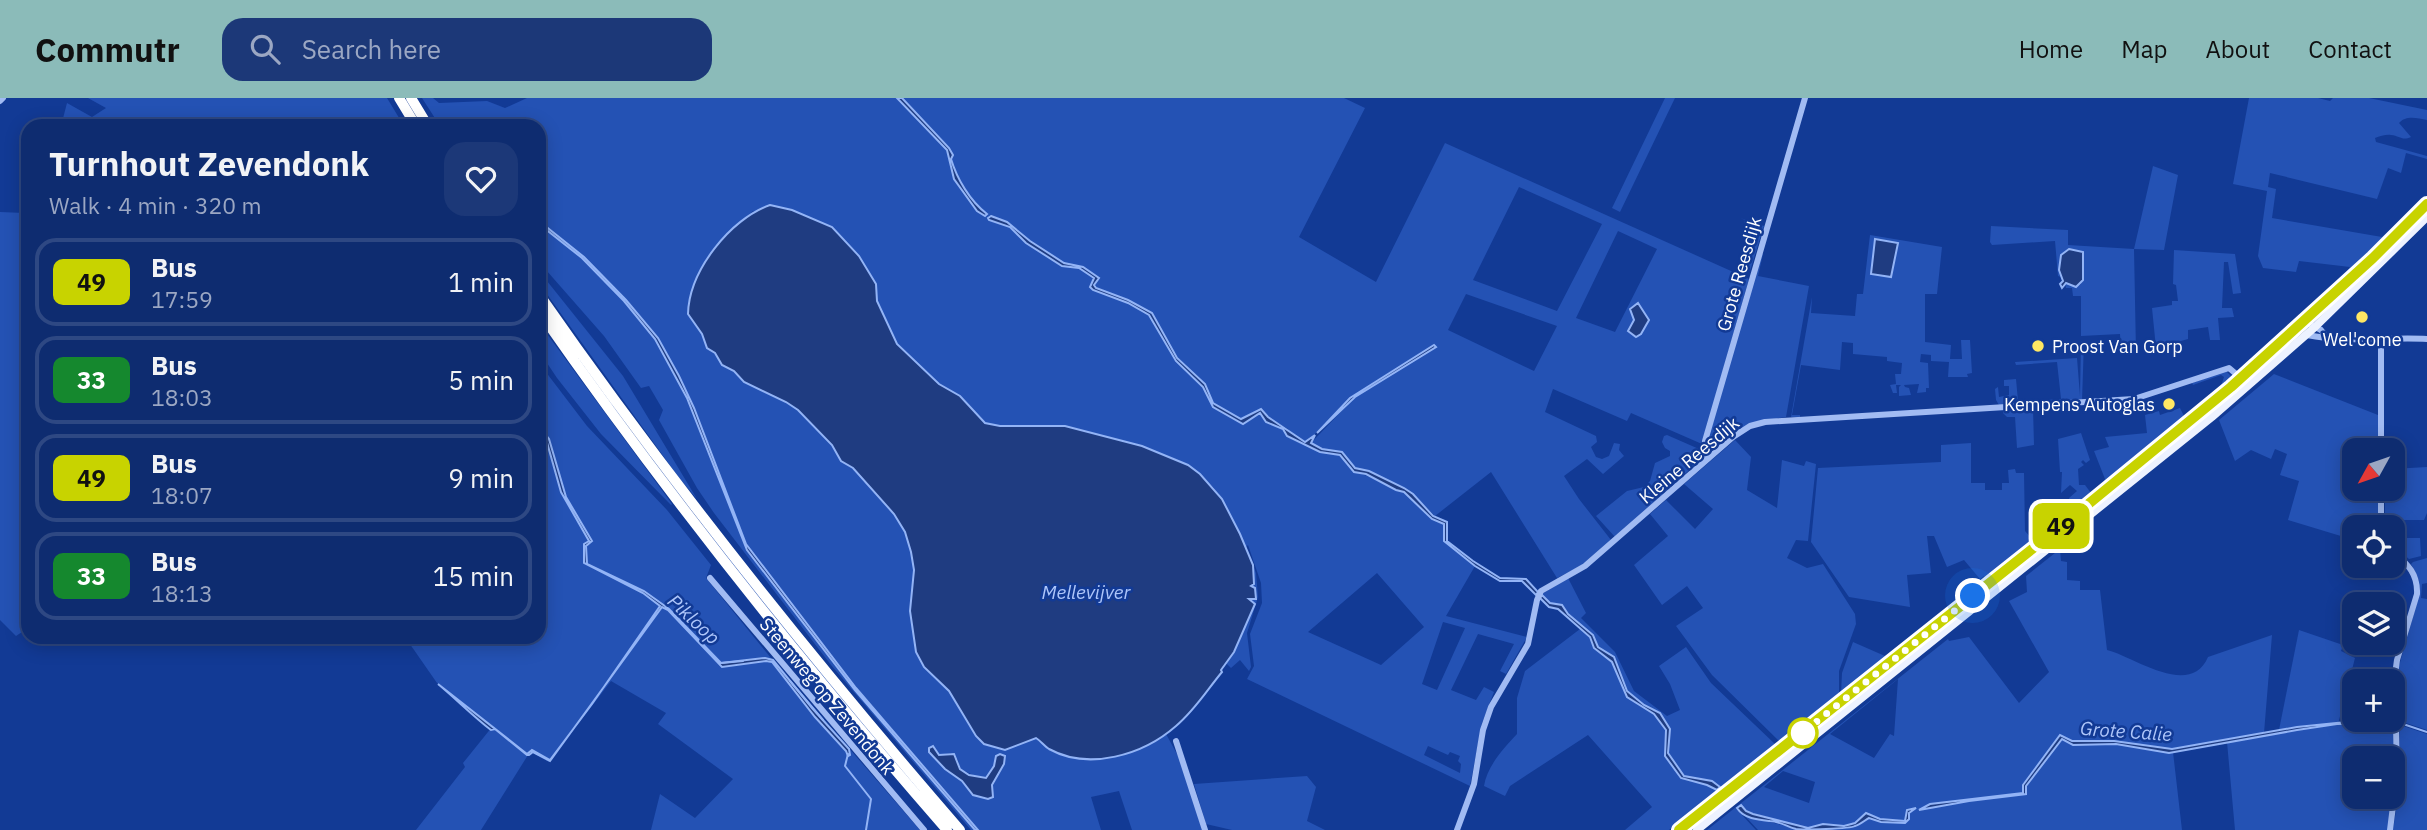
<!DOCTYPE html>
<html lang="en">
<head>
<meta charset="utf-8">
<style>
  :root { --surface:#0e2c70; --page:#1c3878; --text:#f1f3f6; --muted:#9ba7c3; --line:#2e4883; --accent:#8bbbb9 }
  body { margin:0; font-family:"IBM Plex Sans",sans-serif; background:var(--page); color:var(--text); height:100vh; display:flex; flex-direction:column; font-size:26px; white-space:nowrap }
  * { box-sizing:border-box; margin:0 }
  p { font-size:23px; color:var(--muted) }
  .icon { flex:none; width:38px; height:38px; fill:none; stroke:currentColor; stroke-width:2; stroke-linecap:round; stroke-linejoin:round }
  .map { position:relative; flex:1; overflow:hidden }
  .drawer { position:absolute; left:21px; top:21px; width:525px; height:525px; display:flex; flex-direction:column; background:var(--surface); border-radius:21px; box-shadow:0 4px 18px #0003,0 0 0 2px var(--line) }
  .drawer>* { flex:none }
  .badge { padding:0 14px; border-radius:10px; font-size:24px; line-height:46px }
  .needle { width:46px; rotate:230deg }
  .tools { position:absolute; left:2342px; top:340px; display:grid; gap:14px }
  .tools a { display:grid; place-items:center; width:63px; height:63px; border-radius:14px; background:var(--surface); box-shadow:0 4px 18px #0003,0 0 0 2px var(--line); font-size:35px }
  .you { position:absolute; width:35px; height:35px; margin:-18px; border:5px solid #fff; border-radius:50%; background:#1a73e8; box-shadow:0 0 0 10px #1a73e833 }
  .map>.badge { position:absolute; translate:-50% -50%; box-shadow:0 0 0 4px #fff }
  .round { display:grid; place-items:center; flex:none; width:74px; height:74px; border-radius:21px; background:var(--page) }
  .head { display:flex; align-items:center; justify-content:space-between; height:119px; padding:0 28px }
  h1 { font-size:33px; font-weight:800; line-height:52px }
  ul { padding:0; list-style:none }
  li { display:flex; align-items:center; gap:21px; height:88px; margin:0 14px 10px; padding:0 14px; border:4px solid var(--line); border-radius:21px }
  li div { flex:1 }
  li b { display:block; font-size:26px }
  li em { font-style:normal }
  li .badge { min-width:77px; font-weight:700; text-align:center }
  header { display:flex; align-items:center; gap:42px; box-sizing:border-box; height:98px; padding:0 35px; background:var(--accent); color:#111 }
  header strong { font-size:33px }
  nav { display:flex; gap:38px; margin-inline-start:auto; font-size:24px }
  .search { width:490px; height:63px; background:var(--page); display:flex; align-items:center; gap:18px; box-sizing:border-box; padding:0 24px; border-radius:21px; color:var(--muted); font-size:26px }
  .map>svg:first-child { display:block }
  .green { fill:#2452b4; fill-rule:evenodd }
  .water { fill:#1f3c81; stroke:#93b4f6; stroke-width:2 }
  .lines { fill:none; stroke-linecap:round; stroke-linejoin:round }
  .stream { stroke:#93b4f6; stroke-width:2 }
  .minor { stroke:#a1bbf3; stroke-width:6 }
  .major { stroke:#edf2ff; stroke-width:8 }
  .highway { stroke:#fff; stroke-width:10 }
  .line-casing { stroke:#fff; stroke-width:16 }
  .line { stroke:#c8d300; stroke-width:10 }
  .walk { stroke:#fff; stroke-width:7; stroke-dasharray:0 12.6 }
  .poi-dot { fill:#ffe763; stroke:#123a95; stroke-width:2.5 }
  .stop-dot { fill:#fff; stroke:#c8d300; stroke-width:3.5 }
  .labels { text-anchor:middle; dominant-baseline:central; stroke-width:5; stroke-linejoin:round; paint-order:stroke }
  .street-label { font-size:18px; fill:#fff; stroke:#123a95 }
  .poi-label { font-size:18px; fill:#fff; stroke:#123a95 }
  .water-label { font-size:19px; font-style:italic; fill:#aec6fa; stroke:#123a95 }
</style>
</head>
<body>
<header>
<strong>Commutr</strong>
<div class="search"><svg class="icon" aria-label="search" viewBox="0 0 24 24"><circle cx="10" cy="10" r="6"/><path d="M15 15l6 6"/></svg>Search here</div>
<nav><a>Home</a><a>Map</a><a>About</a><a>Contact</a></nav>
</header>
<div class="map">
<svg width="2427" height="732" viewBox="0 0 2427 732">
  <rect width="100%" height="100%" fill="#123a95"/>
  <path class="green" d="M88,0H387L404,28H61L67,5L92,19L106,10Z
    M422,0H433L439,5L487,3L505,10L527,0H1344L1365,10L1299,139L1376,184L1445,45L1749,181L1702,346L1631,315L1627,323L1553,291L1545,314L1596,338L1597,344L1591,349L1596,359L1602,361L1609,358L1614,345L1620,346L1619,352L1624,358L1603,376L1587,361L1564,378L1579,401L1611,442L1581,468L1557,480L1491,374L1435,418L1413,396L1369,373L1357,371L1342,354L1322,351L1311,345L1355,299L1350,300L1307,344L1290,335L1288,331L1268,319L1263,313L1261,315L1266,324L1283,331L1287,338L1320,354L1340,357L1357,375C1363,375 1404,393 1409,397C1421,408 1427,419 1444,425L1443,438L1446,445L1475,468L1446,518L1527,539L1506,576L1500,573L1514,546L1478,536L1451,592L1476,602L1484,589L1494,594L1482,625L1470,688L1247,581L1254,568L1250,536L1262,505L1261,485L1248,447L1246,449L1256,475L1258,499L1247,535L1251,569L1249,573L1240,562L1231,570L1226,565L1234,554L1254,506L1249,503L1254,501L1250,487L1253,467L1240,436L1222,401L1213,389L1188,367L1142,348L1065,328H1000L985,326L960,298L939,286L897,246L877,203L876,186L859,158L753,113C722,140 689,174 688,217L702,236L707,250L715,255L722,267L734,273L744,284L786,304L798,312L832,347L841,363L853,370L894,416L905,434L911,454L914,472L910,513L916,554L949,593L969,628L984,646L997,650L1036,640L1048,650L1082,660L1133,654L1166,636L1182,665L1202,732H1132L1119,693L1091,699L1101,732H971L831,567L714,415L697,390L659,322L663,312L649,288L641,290L604,238L539,164V28H440ZM1519,89L1602,126L1557,213L1473,182ZM1618,133L1657,151L1615,234L1576,220ZM1466,196L1557,228L1534,273L1448,232ZM1377,475L1424,529L1381,567L1308,534ZM1443,524L1465,530L1437,592L1422,586ZM1428,648L1448,657L1450,654L1460,658L1458,663L1461,666L1460,675L1424,657ZM933,649L938,657L951,655L958,662L960,671L982,681L986,680L995,666L1005,661L992,690L965,686L929,654Z
    M1665,0H1675L1620,114L1612,110Z
    M2249,0H2318L2330,3L2333,0H2369L2427,12V22C2417,20 2406,17 2399,25L2411,39C2402,43 2400,38 2391,37C2387,36 2380,38 2375,40L2376,44L2427,58V61L2406,55L2401,75L2388,70L2377,101L2270,75L2268,89L2276,91L2272,120L2382,139L2414,110L2347,176L2346,175L2350,169L2299,163L2296,174L2263,170L2258,158L2267,93L2233,86Z
    M2153,68L2178,77L2164,152L2134,151L2136,253H2121L2120,236L2081,238V198H2073L2072,190H2066L2065,185L2076,189L2081,186L2058,178L2055,143L1992,147L1990,144L1991,128L2068,132V147L2134,151Z
    M28,109V426L24,429L28,436V530L16,538L0,522V114L25,115Z
    M1740,120L1764,128L1750,173L1741,169L1755,130L1744,125L1745,122Z
    M1870,137L1942,149L1937,196H1925V244L1951,247L1950,261H1962L1961,242H1970L1972,275L1967,276L1968,279H1948L1949,264L1931,263V257L1921,256L1920,264L1928,265L1929,290H1926V294L1917,295L1919,286L1904,287L1905,289L1909,290L1911,297L1899,298V289L1901,287H1896L1897,295H1893L1890,287L1896,286L1895,276H1901L1902,265L1887,263V259L1853,256V245L1842,244L1840,272L1801,267L1792,317H1800V320L1791,319L1812,199L1811,215L1855,218L1857,196H1863Z
    M2174,152L2235,156L2241,195L2233,196L2228,164H2224L2222,210H2232L2234,219L2218,220L2220,242H2210L2208,229L2188,232V241L2156,250L2152,210L2172,207V203H2178L2176,187L2173,186Z
    M1761,155L1763,156L1758,178L1809,188L1786,319L1767,322L1711,352L1706,343Z
    M539,173L623,278L697,401L679,380L544,192L539,186Z
    M539,202L630,331L698,421L930,704L927,705C791,544 659,380 539,207Z
    M539,225L672,406L671,407L601,336L557,280L539,253Z
    M2081,243H2084L2082,303L2046,305V302L2061,301L2057,264L2016,267L2015,264L2077,260L2080,298Z
    M539,265L587,328L667,412L711,467L706,480L775,565L920,732H651L660,696L695,720L733,681L658,626L666,615L611,583L549,664L531,654L528,657L481,732H416L465,669L463,665L492,629L437,585L405,539H539Z
    M2226,273L2231,278L2220,291L2103,386L2105,381L2094,353L2109,349L2105,339L2147,335L2145,317L2159,313L2160,317L2180,310L2184,318L2221,288L2224,279L2221,277L2193,287L2192,285Z
    M2274,276L2378,317L2379,352H2354V390H2379V429H2354V442L2288,422L2299,383L2280,377L2287,356L2275,351L2271,361L2251,352L2235,363L2219,322Z
    M2016,281L2018,303L2020,306L1999,307L1996,302L1995,291L1998,289L1999,299L2009,297V288H2004V282Z
    M2033,310L2034,347L2017,350L2015,319H2007L2003,315V312Z
    M2081,335L2090,362L2086,365L2083,362L2081,364L2084,367L2078,371L2079,387H2085L2091,395L2072,411L2069,400L2077,393L2070,387L2061,395L2062,374H2060L2058,341Z
    M1667,337L1699,351L1696,366L1615,439L1596,418L1627,393L1644,389L1650,383L1655,365L1670,358V353L1665,350L1662,344L1664,338Z
    M1735,342L1751,359L1747,392L1777,410L1782,362L1804,368L1806,363L1816,366L1808,443L1796,442L1787,460L1807,470L1823,466L1855,516L1856,526L1839,573V598L1780,644L1712,577L1676,528L1703,510L1687,488L1662,507L1634,467L1668,438L1650,416L1666,402L1695,431L1713,411L1684,386Z
    M1971,345V385H1985V392H2002V385H2009L2008,372L2015,371L2016,375H2024L2025,433L2033,442L1986,480L1984,478L1980,481L1964,462L1947,469L1934,438H1927L1931,475L1907,477L1910,509L1849,499L1811,444L1818,370L1941,364V347Z
    M2427,369V415L2424,422H2385V390H2392V371Z
    M2392,440H2420L2421,458L2409,461L2395,449Z
    M2060,451L2061,463L2067,464V482L2080,483V492H2100L2107,552C2133,558 2190,601 2208,559L2272,537L2264,635L2279,632L2299,532L2343,547L2341,553L2355,560L2338,626L2391,625L2395,628V675L2388,732H2235L2227,644L2173,654L2182,732H1816L1855,728L1854,725L1844,728L1823,726L1808,730L1745,713L1742,717L1756,732H1707L1948,541L1949,543L1969,539L2019,605L2049,574L2009,503L2027,494L2026,478ZM1898,581L1894,638L1890,636L1874,660L1830,636ZM2354,660H2392V698H2354ZM1783,673L1815,684L1809,705L1764,689Z
    M2031,456L2004,482L1798,645L1824,621Z
    M2427,460V485L2422,486L2421,500L2427,501V632L2400,623L2399,568L2420,494L2419,482L2411,466L2413,464Z
    M1568,480L1586,515L1581,520L1615,554L1634,593L1667,618L1680,612L1670,586L1659,568L1686,549L1711,585L1776,647L1669,732H1625L1652,709L1588,637L1510,688L1505,698L1484,688C1487,668 1504,650 1517,636V600L1525,573L1580,531L1558,511L1549,509L1540,499L1542,496Z
    M1853,544L1885,558L1897,551L1841,596L1842,575Z
    M2400,627L2427,636V732H2393L2400,686Z
    M1307,678L1316,689L1307,723L1325,732H1232L1206,726L1194,686Z
    M1744,717C1763,723 1781,726 1800,732H1758Z"/>
  <path class="water" d="M897,0H902L949,50L953,57L951,61C957,81 970,103 987,116L985,118L977,113L954,81L947,52Z
    M770,107L792,112L832,129L859,158L876,186L877,203L897,246L939,286L960,298L985,325L1000,328H1065L1142,348L1188,367L1200,376L1222,401L1240,436L1253,467L1254,486L1251,488L1255,490L1256,501H1249L1255,506L1234,554L1221,572L1222,574C1207,592 1195,612 1176,628C1143,657 1089,673 1049,651C1044,648 1041,643 1036,640L1005,652L984,646L976,638L949,593L924,569L916,554L910,513L914,472L911,454L905,434L894,416L853,370L841,363L832,347L798,312L786,304L744,284L734,273L722,267L715,255L707,250L702,236L688,216C689,173 730,121 770,107Z
    M991,118L1007,124L1030,143L1064,165L1083,169L1099,180L1094,187L1096,190L1128,202L1152,215L1177,260L1205,286L1213,305L1241,321L1261,311L1268,319L1305,344L1315,337L1311,345L1322,351L1342,354L1355,370L1369,373L1404,390L1413,396L1433,418L1447,424V443L1473,463L1500,480L1526,481L1538,494L1536,497L1522,483H1500L1475,468L1444,443V426L1432,421L1404,394L1396,392L1366,376L1354,374L1340,357L1320,354L1287,338L1283,331L1266,324L1260,315L1243,326L1213,309L1203,289L1176,263L1149,217L1128,205L1093,192L1090,189L1094,180L1079,170L1062,168L1026,145L1010,129L989,122L988,120Z
    M539,123L584,159L626,202L658,240L679,278L694,310L746,446L856,590L978,732H975L855,592L747,452L687,300L655,241L624,203L582,160L539,126Z
    M1875,141L1898,145L1891,179L1871,176Z
    M2069,151L2083,154V182L2076,189L2066,185L2062,190L2060,186L2063,183L2059,172L2061,157Z
    M1638,205L1649,222L1641,236L1636,239L1628,233L1634,222L1630,211Z
    M1434,247L1436,249L1355,299L1317,335L1350,300Z
    M539,328L549,341L566,399L592,443L586,448L587,466L644,493L669,511L721,565L765,560L773,562L812,610L849,651L850,657L848,658L846,653L815,619L772,564L766,563L722,569L668,512L662,509L550,663L533,654L529,657H527L495,631L491,632C473,618 456,601 438,586L527,656L532,652L550,662L592,606L660,508L643,495L584,465V446L589,443L561,394L546,341Z
    M1542,497L1550,505L1562,507L1568,516L1593,537L1598,549L1614,559L1627,593L1644,607L1660,615L1670,631L1668,655L1684,678L1712,683L1720,689L1717,692L1707,687L1681,680L1665,658L1666,632L1654,616L1627,599L1612,564L1594,550L1590,539L1558,511L1549,509L1540,500Z
    M2366,622L2395,624V628L2391,625L2337,626L2297,632L2169,655L2116,646L2073,647L2062,641L2026,688V696L1969,703L1919,712L1930,706L2023,695V687L2060,637L2072,643H2114L2172,651L2297,629Z
    M933,648L939,657L954,656L960,671L969,677L986,680L994,668L996,658L1000,656L1005,658L1004,666L992,687L993,699L988,701L973,697L962,683L945,671L929,654V650Z
    M1741,707L1746,713L1753,716L1808,730L1823,726L1844,728L1855,725L1866,715L1880,721L1905,723L1907,712L1916,710L1909,715V721L1905,725L1881,724L1869,720C1865,722 1860,727 1855,728C1850,731 1802,732 1796,731C1788,729 1779,723 1770,723C1759,722 1744,721 1737,710Z"/>
  <g class="lines">
    <path class="stream" d="M21,213L28,212
      M721,565L743,563
      M790,583L823,622
      M2400,625L2427,634
      M848,656L845,668L871,701L866,732"/>
    <path class="minor" d="M0,3L3,0
      M2304,223L2321,232L2329,242
      M2307,237C2347,245 2386,239 2427,241
      M2381,352V242
      M1707,361L1705,343L1805,0
      M2381,390V429
      M710,480L924,732
      M1176,643L1205,732
      M1457,732L1474,686L1483,632L1491,609L1528,546L1537,502L1541,493L1585,468L1733,339L1750,328L1765,324L2134,301L2229,270L2242,281
      M2390,732L2397,676L2395,577L2397,562L2417,496C2418,475 2407,466 2392,452"/>
    <path class="major" d="M1679,732L2075,417L2231,289L2373,160L2427,106
      M1697,732L2212,319L2315,229L2427,119"/>
    <path class="highway" d="M399,0L416,28
      M411,0L428,28
      M539,196C669,383 811,560 960,732
      M539,213C665,394 802,566 947,732"/>
  </g>
  <g class="lines">
    <defs>
      <path id="line" d="M1679,732L2075,417L2231,289L2373,160L2427,106"/>
    </defs>
    <use href="#line" class="line-casing"/>
    <use href="#line" class="line"/>
    <path class="walk" d="M1803,635L1800,637L1973,498"/>
  </g>
  <g class="poi-dot">
    <circle cx="2362" cy="219" r="7"/>
    <circle cx="2038" cy="248" r="7"/>
    <circle cx="2169" cy="306" r="7"/>
  </g>
  <circle class="stop-dot" cx="1803" cy="635" r="14"/>
  <g class="labels">
    <g class="street-label">
      <text transform="translate(1739 176) rotate(-74)">Grote Reesdijk</text>
      <text transform="translate(1689 362) rotate(-40)">Kleine Reesdijk</text>
      <text transform="translate(827 598) rotate(50)">Steenweg op Zevendonk</text>
    </g>
    <g class="poi-label">
      <text x="2362" y="241">Wel'come</text>
      <text x="2052" y="248" text-anchor="start">Proost Van Gorp</text>
      <text x="2155" y="306" text-anchor="end">Kempens Autoglas</text>
    </g>
    <g class="water-label">
      <text x="1086" y="494">Mellevijver</text>
      <text transform="translate(694 521) rotate(43)">Pikloop</text>
      <text transform="translate(2126 633) rotate(4)">Grote Calie</text>
    </g>
  </g>
</svg>
<div class="tools">
<a><svg class="needle" viewBox="-14 -14 28 28"><path d="M0-13l5 13h-10z" fill="#e53935"/><path d="M0 13l5-13h-10z" fill="#9ba7c3"/></svg></a>
<a><svg class="icon" aria-label="locate" viewBox="0 0 24 24"><circle cx="12" cy="12" r="6"/><path d="M12 2v4M12 18v4M2 12h4M18 12h4"/></svg></a>
<a><svg class="icon" aria-label="layers" viewBox="0 0 24 24"><path d="M12 4l9 5-9 5-9-5zM3 14l9 5 9-5"/></svg></a>
<a>+</a>
<a>−</a>
</div>
<div class="you" style="left:1973px;top:498px"></div>
<b class="badge" style="left:2061px;top:428px;background:#c8d300;color:#111">49</b>
<section class="drawer">
<div class="head"><div><h1>Turnhout Zevendonk</h1><p>Walk · 4 min · 320 m</p></div><a class="round"><svg class="icon" aria-label="heart" viewBox="0 0 24 24"><path d="M12 20l-8-8c-3-5 5-10 8-4 3-6 11-1 8 4z"/></svg></a></div>
<ul>
<li><span class="badge" style="background:#c8d300;color:#111">49</span><div><b>Bus</b><p>17:59</p></div><em>1 min</em></li>
<li><span class="badge" style="background:#15882e;color:#fff">33</span><div><b>Bus</b><p>18:03</p></div><em>5 min</em></li>
<li><span class="badge" style="background:#c8d300;color:#111">49</span><div><b>Bus</b><p>18:07</p></div><em>9 min</em></li>
<li><span class="badge" style="background:#15882e;color:#fff">33</span><div><b>Bus</b><p>18:13</p></div><em>15 min</em></li>
</ul>
</section>
</div>
</body>
</html>
